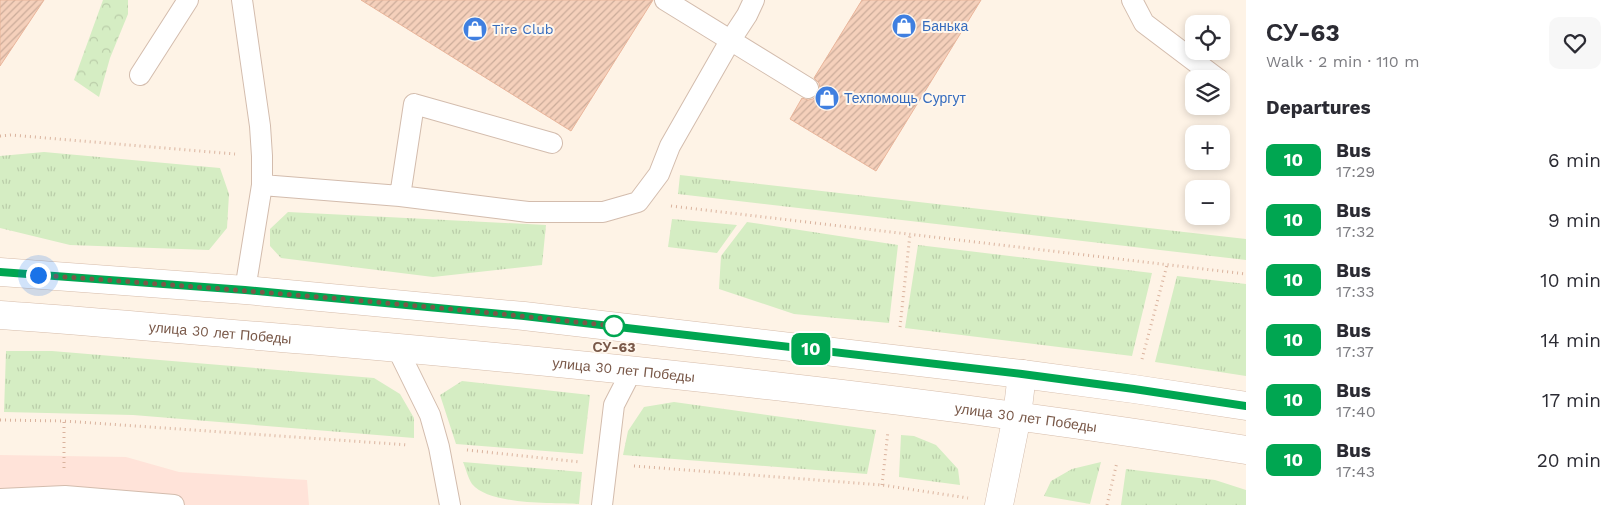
<!DOCTYPE html>
<html lang="en">
<head>
<meta charset="utf-8">
<style>
  :root { --surface:#fff; --page:#f7f7f7; --text:#2b2b33; --muted:#7c7c81 }
  body { margin:0; font-family:"Work Sans",sans-serif; background:var(--page); color:var(--text); height:100vh; display:flex; flex-direction:column; font-size:19px; white-space:nowrap }
  * { box-sizing:border-box; margin:0 }
  p { font-size:16px; color:var(--muted) }
  .icon { flex:none; width:28px; height:28px; fill:none; stroke:currentColor; stroke-width:2; stroke-linecap:round; stroke-linejoin:round }
  .map { position:relative; flex:1; overflow:hidden }
  .details { display:flex; flex-direction:column; background:var(--surface); width:375px }
  .details>* { flex:none }
  .badge { padding:0 10px; border-radius:8px; font-size:18px; line-height:32px }
  .tools { position:absolute; left:1185px; top:15px; display:grid; gap:10px }
  .tools a { display:grid; place-items:center; width:45px; height:45px; border-radius:10px; background:var(--surface); box-shadow:0 2px 8px #0003; font-size:25px }
  .you { position:absolute; width:25px; height:25px; margin:-12px; border:4px solid #fff; border-radius:50%; background:#1a73e8; box-shadow:0 0 0 8px #1a73e833 }
  .map>.badge { position:absolute; translate:-50% -50%; box-shadow:0 0 0 2px #fff }
  h2 { padding:0 20px; font-size:19px; line-height:45px }
  .round { display:grid; place-items:center; flex:none; width:52px; height:52px; border-radius:10px; background:var(--page) }
  .head { display:flex; align-items:center; justify-content:space-between; height:85px; padding:0 20px }
  h1 { font-size:24px; font-weight:700; line-height:38px }
  ul { padding:0; list-style:none }
  li { display:flex; align-items:center; gap:15px; height:60px; padding:0 20px }
  li div { flex:1 }
  li b { display:block; font-size:19px }
  li em { font-style:normal }
  li .badge { min-width:55px; font-weight:700; text-align:center }
  main { display:flex; flex:1; min-height:0 }
  .map>svg:first-child { display:block }
  .commercial { fill:#ffe3d9 }
  .grass { fill:url(#grass-tufts) }
  .forest { fill:url(#forest-crowns) }
  .building { fill:url(#building-hatch); stroke:#e9b59b }
  .lines { fill:none; stroke-linecap:round; stroke-linejoin:round }
  .service-casing { stroke:#d3bcad; stroke-width:22 }
  .minor-casing { stroke:#d3bcad; stroke-width:29 }
  .secondary-casing { stroke:#d6bcaa; stroke-width:29 }
  .path { stroke:#dab39e; stroke-width:3; stroke-dasharray:1 4; stroke-linecap:butt }
  .service { stroke:#fff; stroke-width:20 }
  .minor { stroke:#fff; stroke-width:28 }
  .secondary { stroke:#fff; stroke-width:28 }
  .line-casing { stroke:#fff; stroke-width:11 }
  .line { stroke:#00a651; stroke-width:8 }
  .walk { stroke:#795848; stroke-width:5; stroke-dasharray:0 9 }
  .stop-dot { fill:#fff; stroke:#00a651; stroke-width:2.5 }
  .labels { text-anchor:middle; dominant-baseline:central; stroke-width:4; stroke-linejoin:round; paint-order:stroke }
  .shop-label { font-size:14px; fill:#366cbe; stroke:#fff7ed; text-anchor:start }
  .street-label { font-size:14px; fill:#795848; stroke:#fff7ed }
  .stop-label { font-size:14px; font-weight:bold; fill:#795848; stroke:#fff7ed }
</style>
</head>
<body>
<main>
<div class="map">
<svg width="1246" height="505" viewBox="0 0 1246 505">
  <defs>
    <pattern id="grass-tufts" width="24" height="20" patternUnits="userSpaceOnUse" patternTransform="scale(1.25)"><rect width="24" height="20" fill="#d5edc3"/><path d="M3 7l-1-3M5 7V3M7 7l1-3M15 17l-1-3M17 17v-4M19 17l1-3" fill="none" stroke="#bacda9"/></pattern>
    <pattern id="forest-crowns" width="20" height="18" patternUnits="userSpaceOnUse" patternTransform="scale(1.25)"><rect width="20" height="18" fill="#d5edc3"/><path d="M2 6a3 3 0 1 1 6 0M12 15a3 3 0 1 1 6 0" fill="none" stroke="#bacda9"/></pattern>
    <pattern id="building-hatch" width="6" height="6" patternUnits="userSpaceOnUse" patternTransform="scale(1.25)"><rect width="6" height="6" fill="#f5d0bb"/><path d="M-1 1l2-2M0 6l6-6M5 7l2-2" fill="none" stroke="#cbac9a"/></pattern>
  </defs>
  <rect width="100%" height="100%" fill="#fef3e6"/>
  <path class="commercial" d="M0,455L126,457L179,472L307,480L309,505H0Z"/>
  <path class="grass" d="M44,152L220,168L229,194L227,228L209,250L70,245L0,228V156Z
    M680,175L1246,239V260L678,194Z
    M288,212L546,225L542,265L433,277L281,258L270,246V229Z
    M672,219L737,225L717,253L668,247Z
    M747,222L898,245L889,323L794,314L719,289L721,256Z
    M918,245L1152,273L1132,356L905,328Z
    M1177,276L1246,284V376L1155,362Z
    M6,351H52L374,378L400,394L414,418V438L133,415L4,412Z
    M462,381L590,395L583,454L456,444L440,395Z
    M674,402L876,430L867,474L623,455L628,431L644,407Z
    M901,435L914,436L936,445L958,469L960,485L899,477Z
    M463,462L582,472L579,504C552,503 489,505 472,484C468,478 466,469 463,462Z
    M1101,462L1090,504L1044,496L1051,481L1072,469Z
    M1126,469L1215,480L1246,490V505H1121Z"/>
  <path class="forest" d="M103,0H128V14L110,58L99,97L74,80Z"/>
  <path class="building" d="M0,0H44L0,66Z
    M361,0H653L571,131Z
    M862,0H981L876,171L790,119L802,98L808,100L813,99L818,94L820,88L819,83L814,78Z"/>
  <g class="lines">
    <defs>
      <path id="service" d="M242,0L260,126L262,156V185L245,290
        M665,0L808,88
        M1132,0L1144,23L1218,79
        M140,75L188,0
        M262,185L400,196L528,212H603L638,202L659,174L670,146L730,41L747,15L754,0
        M400,196L414,104L552,143
        M397,348L430,415L439,447L450,505
        M0,499L65,496L174,505
        M602,505L614,405L632,370"/>
      <path id="minor" d="M999,505L1017,416L1022,374"/>
      <g id="secondary">
        <path d="M0,272L245,290L524,316L1022,374L1134,389L1246,406"/>
        <path id="s1" d="M0,315C103,322 205,332 308,340C621,367 935,400 1246,450"/>
      </g>
    </defs>
    <use href="#service" class="service-casing"/>
    <use href="#minor" class="minor-casing"/>
    <use href="#secondary" class="secondary-casing"/>
    <path class="path" d="M0,136L11,135L235,154
      M671,206L1246,274
      M900,327L910,234
      M1142,359L1167,265
      M0,420L64,421L409,445
      M467,450L580,462
      M634,466L882,485L968,498
      M64,468V421
      M882,485L888,431
      M1107,505L1117,462"/>
    <use href="#service" class="service"/>
    <use href="#minor" class="minor"/>
    <use href="#secondary" class="secondary"/>
  </g>
  <g class="lines">
    <defs>
      <path id="line" d="M0,272L245,290L524,316L1022,374L1134,389L1246,406"/>
    </defs>
    <use href="#line" class="line-casing"/>
    <use href="#line" class="line"/>
    <path class="walk" d="M38,275C233,289 428,305 622,327L614,326"/>
  </g>
  <defs>
    <symbol id="shop-disc" viewBox="-11 -11 22 22"><circle r="9.5" fill="#3f7fe0" stroke="#fff7ed"/><path d="M-5-2.5h2.3a2.7 3.5 0 0 1 5.4 0H5L5.5 6h-11ZM-1.5-2.5h3a1.5 2.3 0 0 0-3 0Z" fill="#fff"/></symbol>
  </defs>
  <g fill-rule="evenodd">
    <use href="#shop-disc" x="890" y="12" width="28" height="28"/>
    <use href="#shop-disc" x="461" y="15" width="28" height="28"/>
    <use href="#shop-disc" x="813" y="84" width="28" height="28"/>
  </g>
  <circle class="stop-dot" cx="614" cy="326" r="10"/>
  <g class="labels">
    <g class="shop-label">
      <text x="922" y="26">Банька</text>
      <text x="492" y="29">Tire Club</text>
      <text x="844" y="98">Техпомощь Сургут</text>
    </g>
    <g class="street-label">
      <text stroke="none"><textPath href="#s1" startOffset="221">улица 30 лет Победы</textPath></text>
      <text stroke="none"><textPath href="#s1" startOffset="626">улица 30 лет Победы</textPath></text>
      <text stroke="none"><textPath href="#s1" startOffset="1031">улица 30 лет Победы</textPath></text>
    </g>
    <g class="stop-label">
      <text x="614" y="347">СУ-63</text>
    </g>
  </g>
</svg>
<div class="tools">
<a><svg class="icon" aria-label="locate" viewBox="0 0 24 24"><circle cx="12" cy="12" r="6"/><path d="M12 2v4M12 18v4M2 12h4M18 12h4"/></svg></a>
<a><svg class="icon" aria-label="layers" viewBox="0 0 24 24"><path d="M12 4l9 5-9 5-9-5zM3 14l9 5 9-5"/></svg></a>
<a>+</a>
<a>−</a>
</div>
<div class="you" style="left:38px;top:275px"></div>
<b class="badge" style="left:811px;top:349px;background:#00a651;color:#fff">10</b>
</div>
<section class="details">
<div class="head"><div><h1>СУ-63</h1><p>Walk · 2 min · 110 m</p></div><a class="round"><svg class="icon" aria-label="heart" viewBox="0 0 24 24"><path d="M12 20l-8-8c-3-5 5-10 8-4 3-6 11-1 8 4z"/></svg></a></div>
<h2>Departures</h2>
<ul>
<li><span class="badge" style="background:#00a651;color:#fff">10</span><div><b>Bus</b><p>17:29</p></div><em>6 min</em></li>
<li><span class="badge" style="background:#00a651;color:#fff">10</span><div><b>Bus</b><p>17:32</p></div><em>9 min</em></li>
<li><span class="badge" style="background:#00a651;color:#fff">10</span><div><b>Bus</b><p>17:33</p></div><em>10 min</em></li>
<li><span class="badge" style="background:#00a651;color:#fff">10</span><div><b>Bus</b><p>17:37</p></div><em>14 min</em></li>
<li><span class="badge" style="background:#00a651;color:#fff">10</span><div><b>Bus</b><p>17:40</p></div><em>17 min</em></li>
<li><span class="badge" style="background:#00a651;color:#fff">10</span><div><b>Bus</b><p>17:43</p></div><em>20 min</em></li>
</ul>
</section>
</main>
</body>
</html>
